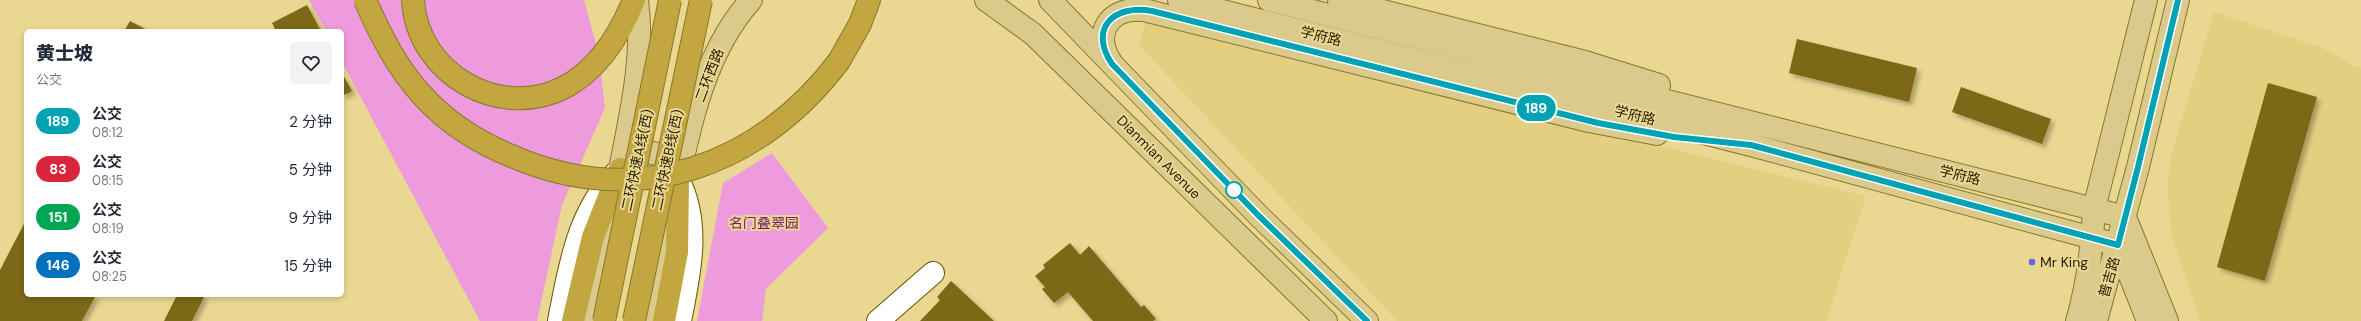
<!DOCTYPE html>
<html lang="zh">
<head>
<meta charset="utf-8">
<style>
  :root { --surface:#fff; --page:#f2f2f3; --text:#1f2937; --muted:#747a83 }
  body { margin:0; font-family:"DM Sans","Noto Sans SC",sans-serif; background:var(--page); color:var(--text); height:100vh; display:flex; flex-direction:column; font-size:15px; white-space:nowrap }
  * { box-sizing:border-box; margin:0 }
  p { font-size:13px; color:var(--muted) }
  .icon { flex:none; width:22px; height:22px; fill:none; stroke:currentColor; stroke-width:2; stroke-linecap:round; stroke-linejoin:round }
  .map { position:relative; flex:1; overflow:hidden }
  .drawer { position:absolute; left:24px; top:29px; width:320px; height:268px; display:flex; flex-direction:column; background:var(--surface); border-radius:6px; box-shadow:0 2px 6px #0003 }
  .drawer>* { flex:none }
  .badge { padding:0 8px; border-radius:13px; font-size:14px; line-height:26px }
  .map>.badge { position:absolute; translate:-50% -50%; box-shadow:0 0 0 2px #fff }
  .round { display:grid; place-items:center; flex:none; width:42px; height:42px; border-radius:6px; background:var(--page) }
  .head { display:flex; align-items:center; justify-content:space-between; height:68px; padding:0 12px }
  h1 { font-size:19px; font-weight:800; line-height:30px }
  ul { padding:0; list-style:none }
  li { display:flex; align-items:center; gap:12px; height:48px; padding:0 12px }
  li div { flex:1 }
  li b { display:block; font-size:15px }
  li em { font-style:normal }
  li .badge { min-width:44px; font-weight:700; text-align:center }
  .map>svg:first-child { display:block }
  .built { fill:#e4cf81 }
  .green { fill:#ee9bdd }
  .building { fill:#7c6813; filter:url(#shadow) }
  .lines { fill:none; stroke-linecap:round; stroke-linejoin:round }
  .minor-casing { stroke:#655302; stroke-width:24 }
  .major-casing { stroke:#8b772a; stroke-width:24 }
  .highway-casing { stroke:#8b772a; stroke-width:24 }
  .minor { stroke:#fff; stroke-width:22 }
  .major { stroke:#daca8c; stroke-width:22 }
  .highway { stroke:#c2a740; stroke-width:22 }
  .highway-bridge-casing { stroke:#8b772a; stroke-width:24; stroke-linecap:butt }
  .highway-bridge { stroke:#c2a740; stroke-width:22 }
  .line-casing { stroke:#fff; stroke-width:9 }
  .line { stroke:#00a3b4; stroke-width:6 }
  .stop-dot { fill:#fff; stroke:#00a3b4; stroke-width:2 }
  .poi-dot { fill:#5c69e1; stroke:#ead792; stroke-width:1.5 }
  .labels { text-anchor:middle; dominant-baseline:central; stroke-width:4; stroke-linejoin:round; paint-order:stroke }
  .street-label { font-size:14px; fill:#241d01; stroke:#ead792 }
  .park-label { font-size:14px; fill:#791a6c; stroke:#ead792 }
  .poi-label { font-size:14px; fill:#241d01; stroke:#ead792; text-anchor:start }
</style>
</head>
<body>
<div class="map">
<svg width="2361" height="321" viewBox="0 0 2361 321">
  <defs>
    <filter id="shadow"><feDropShadow dx="3.5" dy="3.5" stdDeviation="2" flood-color="#0004"/></filter>
  </defs>
  <rect width="100%" height="100%" fill="#ead792"/>
  <path class="built" d="M2214,12L2325,49L2354,66L2361,68V321H2200L2171,234L2167,183L2172,152Z
    M1145,22L1866,196L1826,321H1397L1139,45Z"/>
  <path class="green" d="M309,0H584L599,55L605,108L562,205L537,321H480L342,62V31H326Z
    M772,153L828,228L766,289L762,321H697L723,183Z"/>
  <path class="building" d="M307,5L321,31H276L272,23Z
    M130,21L149,31H124Z
    M1797,39L1917,68L1909,102L1789,73Z
    M342,73L352,91L342,96Z
    M2268,83L2317,97L2265,281L2217,267Z
    M1961,87L2051,119L2042,144L1952,112Z
    M26,220V295H96L82,321H0V270Z
    M1070,243L1080,255L1089,246L1141,307L1144,305L1156,319L1153,321H1093L1068,292L1054,303L1042,289L1045,287L1035,276L1045,268L1043,265Z
    M951,281L994,321H920L940,300L937,297Z
    M177,295H205L192,321H164Z"/>
  <g class="lines">
    <defs>
      <path id="minor" d="M679,181C701,226 689,275 680,321
        M559,321C569,269 577,215 615,174
        M878,321L933,273"/>
      <path id="major" d="M986,0L1033,34L1326,321
        M1050,0L1258,215L1367,321
        M1179,0L1751,145L2118,245
        M1269,0L2125,217L2167,321
        M1339,0L1585,62L1659,85
        M1112,64C1092,34 1108,7 1144,10L1589,121L1657,134
        M624,163C640,144 670,152 678,175
        M2117,243L2148,321
        M589,321C600,265 612,210 623,154C633,104 644,51 637,0
        M649,321C657,281 666,242 674,202C688,133 702,55 751,0
        M2077,321C2088,285 2092,247 2094,209L2146,0
        M2096,321L2138,167L2178,0"/>
      <path id="highway" d="M413,0C417,74 500,121 565,87C599,69 620,34 634,0
        M839,61L860,24L869,0
        M573,321L593,237L620,169
        M664,321L677,252L678,180"/>
    </defs>
    <use href="#minor" class="minor-casing"/>
    <use href="#major" class="major-casing"/>
    <use href="#highway" class="highway-casing"/>
    <use href="#minor" class="minor"/>
    <use href="#major" class="major"/>
    <use href="#highway" class="highway"/>
    <defs>
      <path id="highway-bridge" d="M365,0C380,34 397,68 422,95C447,123 479,143 514,157C638,210 760,166 839,61
        M604,321L670,0
        M634,321L701,0"/>
    </defs>
    <use href="#highway-bridge" class="highway-bridge-casing"/>
    <use href="#highway-bridge" class="highway-bridge"/>
  </g>
  <g class="lines">
    <defs>
      <path id="line" d="M1367,321L1258,215L1112,64C1088,28 1114,4 1152,11L1598,123L1674,137L1751,145L2118,245L2138,167L2178,0"/>
    </defs>
    <use href="#line" class="line-casing"/>
    <use href="#line" class="line"/>
  </g>
  <circle class="stop-dot" cx="1234" cy="190" r="8"/>
  <circle class="poi-dot" cx="2032" cy="262" r="4"/>
  <g class="labels">
    <g class="street-label">
      <text transform="translate(1321 36) rotate(14)">学府路</text>
      <text transform="translate(709 75) rotate(-69)">二环西路</text>
      <text transform="translate(1635 115) rotate(14)">学府路</text>
      <text transform="translate(1159 157) rotate(45)">Dianmian Avenue</text>
      <text transform="translate(637 160) rotate(-78)">二环快速A线(西)</text>
      <text transform="translate(667 160) rotate(-78)">二环快速B线(西)</text>
      <text transform="translate(1960 175) rotate(14)">学府路</text>
      <text transform="translate(2109 277) rotate(-74)">普吉路</text>
    </g>
    <g class="park-label">
      <text x="764" y="223">名门叠翠园</text>
    </g>
    <g class="poi-label">
      <text x="2040" y="262">Mr King</text>
    </g>
  </g>
</svg>
<b class="badge" style="left:1536px;top:108px;background:#00a3b4;color:#fff">189</b>
<section class="drawer">
<div class="head"><div><h1>黄士坡</h1><p>公交</p></div><a class="round"><svg class="icon" aria-label="heart" viewBox="0 0 24 24"><path d="M12 20l-8-8c-3-5 5-10 8-4 3-6 11-1 8 4z"/></svg></a></div>
<ul>
<li><span class="badge" style="background:#00a3b4;color:#fff">189</span><div><b>公交</b><p>08:12</p></div><em>2 分钟</em></li>
<li><span class="badge" style="background:#d7263d;color:#fff">83</span><div><b>公交</b><p>08:15</p></div><em>5 分钟</em></li>
<li><span class="badge" style="background:#00a651;color:#fff">151</span><div><b>公交</b><p>08:19</p></div><em>9 分钟</em></li>
<li><span class="badge" style="background:#0072bc;color:#fff">146</span><div><b>公交</b><p>08:25</p></div><em>15 分钟</em></li>
</ul>
</section>
</div>
</body>
</html>
